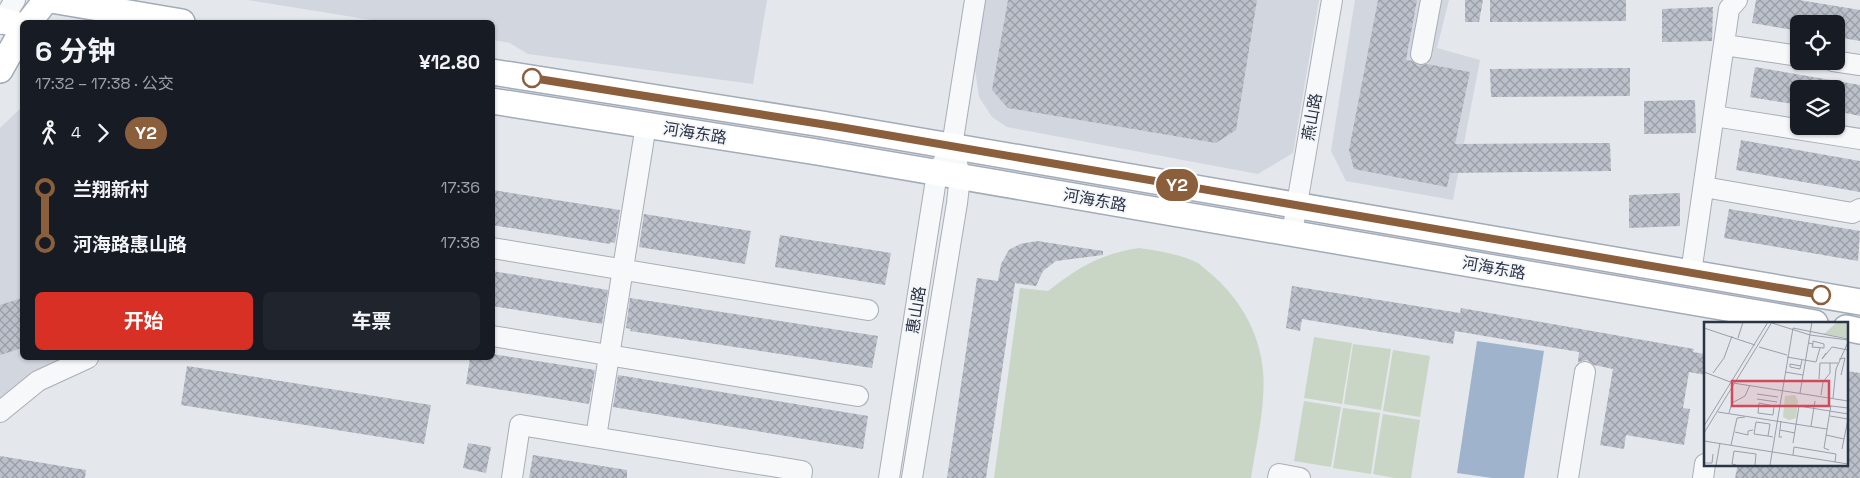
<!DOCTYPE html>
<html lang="zh">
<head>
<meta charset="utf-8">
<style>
  :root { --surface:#171b24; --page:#20242c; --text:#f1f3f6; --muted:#9ea1a6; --accent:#d93025 }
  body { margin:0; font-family:"Space Grotesk","Noto Sans SC",sans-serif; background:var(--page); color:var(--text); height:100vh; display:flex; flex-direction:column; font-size:19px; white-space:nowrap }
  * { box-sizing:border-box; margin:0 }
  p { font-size:16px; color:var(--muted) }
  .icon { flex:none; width:28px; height:28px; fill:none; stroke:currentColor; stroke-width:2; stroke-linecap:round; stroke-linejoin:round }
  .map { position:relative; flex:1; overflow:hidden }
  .side { position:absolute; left:20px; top:20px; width:475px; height:340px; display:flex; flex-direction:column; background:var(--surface); border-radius:8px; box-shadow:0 1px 4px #0004 }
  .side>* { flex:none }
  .badge { padding:0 10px; border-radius:16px; font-size:18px; line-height:32px }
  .tools { position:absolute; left:1790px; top:15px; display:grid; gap:10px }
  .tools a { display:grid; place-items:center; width:55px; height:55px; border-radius:8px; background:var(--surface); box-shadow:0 1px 4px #0004; font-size:25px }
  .map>.badge { position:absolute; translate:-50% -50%; box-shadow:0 0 0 2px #fff }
  .legs { display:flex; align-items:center; gap:8px; height:55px; padding:0 15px; font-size:16px }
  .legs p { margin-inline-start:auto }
  .overview { display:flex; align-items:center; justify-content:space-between; height:85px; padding:0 15px }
  h1 { font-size:28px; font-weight:700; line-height:38px }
  .button { display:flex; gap:10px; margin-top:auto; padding:10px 15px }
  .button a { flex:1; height:58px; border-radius:8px; background:var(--accent); color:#fff; font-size:20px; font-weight:700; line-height:58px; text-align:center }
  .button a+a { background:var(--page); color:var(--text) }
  ul { padding:0 15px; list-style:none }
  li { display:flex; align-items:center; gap:18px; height:55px; font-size:19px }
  li i { display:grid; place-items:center; width:8px; height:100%; margin:0 6px; background:currentColor }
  li i::after { content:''; width:12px; height:12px; margin:-6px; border:4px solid; border-radius:50%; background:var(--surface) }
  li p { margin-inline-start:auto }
  li:first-child i { background:linear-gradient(#0000 50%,currentColor 0) }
  li:last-child i { background:linear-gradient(currentColor 50%,#0000 0) }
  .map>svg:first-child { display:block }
  .built { fill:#d2d6de }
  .grass { fill:#c9d6c5 }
  .water { fill:#9fb4cc }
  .building { fill:url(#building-cross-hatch) }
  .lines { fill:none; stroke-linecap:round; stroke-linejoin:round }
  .minor-casing { stroke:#a9aeb7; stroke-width:22 }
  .major-casing { stroke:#a3abb8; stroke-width:28 }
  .minor { stroke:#f7f8fa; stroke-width:20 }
  .major { stroke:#fff; stroke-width:25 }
  .line-1-casing { stroke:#fff; stroke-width:11 }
  .line-1 { stroke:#8b5e3c; stroke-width:8 }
  .stop-1-dot { fill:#fff; stroke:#8b5e3c; stroke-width:2.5 }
  .labels { text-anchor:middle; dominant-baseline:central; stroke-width:4; stroke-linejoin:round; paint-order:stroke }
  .street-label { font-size:16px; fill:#2b3445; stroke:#f4f6f9 }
  .inset-road { fill:none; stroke:#9a9fa9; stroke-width:1 }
  .view { fill:#d1495b; fill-opacity:0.15; stroke:#d1495b; stroke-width:2.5 }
  .inset-edge { fill:none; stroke:#2b3445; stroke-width:2.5 }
</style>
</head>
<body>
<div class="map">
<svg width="1860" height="478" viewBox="0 0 1860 478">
  <defs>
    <pattern id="building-cross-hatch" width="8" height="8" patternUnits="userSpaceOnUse" patternTransform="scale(1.25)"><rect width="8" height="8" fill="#bbc0ca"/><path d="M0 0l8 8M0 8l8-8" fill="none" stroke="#989da6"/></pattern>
  </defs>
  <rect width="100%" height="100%" fill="#e4e7ec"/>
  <path class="built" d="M248,0H767L753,84L528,54L510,43L493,40L492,22H384Z
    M985,0H1319L1293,153L1258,174L1007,127L992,117L979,97L975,69Z
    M1355,0H1449L1437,48L1480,60L1453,200L1346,181L1331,151Z
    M22,107V358H64L35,371L0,401V128Z"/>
  <path class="grass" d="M1139,248C1159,251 1180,254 1198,263C1202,266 1206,270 1210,273C1239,297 1260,333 1263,371C1266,405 1256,445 1251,478H994L1020,288L1048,291C1079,267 1100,254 1139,248Z
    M1314,337L1352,343L1342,404L1304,398Z
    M1353,344L1391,349L1381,410L1344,404Z
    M1393,350L1430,356L1420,417L1383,411Z
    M1304,401L1341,407L1331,467L1294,461Z
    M1343,408L1380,413L1371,474L1333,468Z
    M1383,414L1420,420L1411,478H1395L1373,474Z"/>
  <path class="water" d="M1477,341L1544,351L1524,478H1492L1457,473Z"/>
  <path class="building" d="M1008,0H1257L1236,130L1216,143L1008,108L992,90Z
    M1378,0H1417L1406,60L1412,61L1418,66L1427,64L1470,72L1455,144L1610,143L1611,171L1450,173L1447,187L1354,169L1349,150Z
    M1465,0H1483L1479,22H1465Z
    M1490,0H1626V21L1490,22Z
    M1756,0H1799L1860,10V41L1836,37V24H1799V31L1752,23Z
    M1713,7L1712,41L1662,42V9Z
    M1755,67L1860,85V116L1836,111V89H1799V105L1750,97Z
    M1630,68V96L1491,97L1490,69Z
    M1695,100L1696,133L1644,134V101Z
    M1741,140L1860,161V192L1736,170Z
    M492,190L620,210L615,243L611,242L610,244L492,225Z
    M1680,193V226L1629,228V195Z
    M1729,209L1860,231L1858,261L1724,238Z
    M644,214L751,231L745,264L639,247Z
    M780,235L891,253L885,285L775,267Z
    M1037,241L1103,251V255L1056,261L1043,271L1036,286L1015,283L986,478H947L977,278L998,281L1001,264L1009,250L1020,244Z
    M492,271L608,290L602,324L492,306Z
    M1292,286L1460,313L1461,308L1694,349L1693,352L1705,354V375L1689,372L1683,408L1690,409L1684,445L1626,435L1624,449L1600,445L1613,369L1594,365L1587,360L1578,362L1579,352L1455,331L1453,344L1302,319L1300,331L1286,328Z
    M22,298V348L0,355V305Z
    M630,298L878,336L872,368L630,331L631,329L626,328Z
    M492,354L595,370L589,404L466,384L470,358H492Z
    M187,366L431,405L424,444L181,405Z
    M1846,371L1860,373V478H1735L1738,464H1846Z
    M618,375L868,416L863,449L613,407Z
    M468,443L491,447L486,473L463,468Z
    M533,455L627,470V478H529Z
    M0,456L86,470L85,478H0Z"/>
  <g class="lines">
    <defs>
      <path id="minor" d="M0,24L15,0
        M1724,45L1799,56
        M1421,54L1431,0
        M1833,61L1860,65
        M1714,116L1860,139
        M1704,187L1852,213L1860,209
        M1292,233L1332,0
        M492,248L868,310
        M1691,273L1729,9L1737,0
        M492,336L858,396
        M0,412L38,381L88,358
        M596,437L646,125
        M512,478L520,425L802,471L801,478
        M889,478L937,173L952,146L975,0
        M912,478L957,203L960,177L957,163
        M1278,478L1279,474L1300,478
        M1568,478L1585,372
        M1703,478L1705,464"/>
      <path id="major" d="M51,0L182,22
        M0,20L22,26
        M29,22L46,0
        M0,70L22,31
        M492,72L822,124L1860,302
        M492,101L817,152L1815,323
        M1846,328L1860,331"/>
    </defs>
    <use href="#minor" class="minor-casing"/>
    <use href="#major" class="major-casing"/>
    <use href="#minor" class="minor"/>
    <use href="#major" class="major"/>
  </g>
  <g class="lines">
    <defs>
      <path id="line-1" d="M532,78L840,127L1821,295"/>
    </defs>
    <use href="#line-1" class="line-1-casing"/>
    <use href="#line-1" class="line-1"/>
  </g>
  <g class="stop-1-dot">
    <circle cx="532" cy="78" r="9"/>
    <circle cx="1821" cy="295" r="9"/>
  </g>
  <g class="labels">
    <g class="street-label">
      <text transform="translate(1312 117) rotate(-80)">燕山路</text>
      <text transform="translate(695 133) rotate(9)">河海东路</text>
      <text transform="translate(1095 200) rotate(10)">河海东路</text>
      <text transform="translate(1494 268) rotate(10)">河海东路</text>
      <text transform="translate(916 310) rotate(-81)">惠山路</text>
    </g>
  </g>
  <g transform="translate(1704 322)">
    <rect width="144" height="144" fill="#e4e7ec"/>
    <path d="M91,73L94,79L92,96L85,98L79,95L81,74Z" fill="#c9d6c5"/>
    <path d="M133,0H144V16L120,12Z" fill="#c9d6c5"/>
    <path class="inset-road" d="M68,1L106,13L144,18M0,6L51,23M89,6L144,17M34,16L39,0M104,21L109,22L108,25L120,26V22L109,19V22M55,25L83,33M122,31L118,37L128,25L144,28M83,35L112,40L116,26M135,37L141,36L137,53M97,44L86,42V45L96,47L98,38M0,50L29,61L144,79M81,50L99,53M9,51L20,36L28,14M115,57L116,41H134M96,71L108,0M53,72L74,75M117,73L119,60L126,51V41M129,76L132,47L144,20M53,77L73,80M55,81L70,84L69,93L54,91ZM127,84L144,86M14,90L123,107M25,91L28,81L41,74L46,63M126,94L144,97M77,99L75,115H78M0,104L64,0M107,104L111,79M76,108L91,111M31,110L44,113V109L49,108M0,111L68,0M122,113L140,117M64,114L66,102L52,100L50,112L64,114L69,115M0,119L144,142M89,121L95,84L144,92M27,123L33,96L41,95M138,127L144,97M125,128L120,126L127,83M89,133L90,125L132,132L131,140M0,141H8L9,132M12,143L16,121M32,143L28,142L30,129L52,132L51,143M66,143L89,6"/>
    <path class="view" d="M28,59H125V84H28Z"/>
    <rect width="144" height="144" class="inset-edge"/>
  </g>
</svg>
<div class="tools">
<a><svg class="icon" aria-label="locate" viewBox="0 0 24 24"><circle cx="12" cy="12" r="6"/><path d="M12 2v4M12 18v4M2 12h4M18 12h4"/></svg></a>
<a><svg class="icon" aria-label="layers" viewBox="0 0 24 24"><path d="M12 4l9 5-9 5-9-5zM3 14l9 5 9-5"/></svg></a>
</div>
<b class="badge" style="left:1177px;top:185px;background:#8b5e3c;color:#fff">Y2</b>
<section class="side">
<div class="overview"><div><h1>6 分钟</h1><p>17:32 – 17:38 · 公交</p></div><b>¥12.80</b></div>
<div class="legs"><svg class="icon" aria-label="walk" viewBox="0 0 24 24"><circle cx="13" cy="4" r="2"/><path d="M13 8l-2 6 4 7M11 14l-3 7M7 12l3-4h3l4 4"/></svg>4<svg class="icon" aria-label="forward" viewBox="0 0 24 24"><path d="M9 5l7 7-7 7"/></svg><b class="badge" style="background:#8b5e3c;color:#fff">Y2</b></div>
<ul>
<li><i style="color:#8b5e3c"></i><b>兰翔新村</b><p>17:36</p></li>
<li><i style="color:#8b5e3c"></i><b>河海路惠山路</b><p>17:38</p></li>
</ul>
<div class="button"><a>开始</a><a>车票</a></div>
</section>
</div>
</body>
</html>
